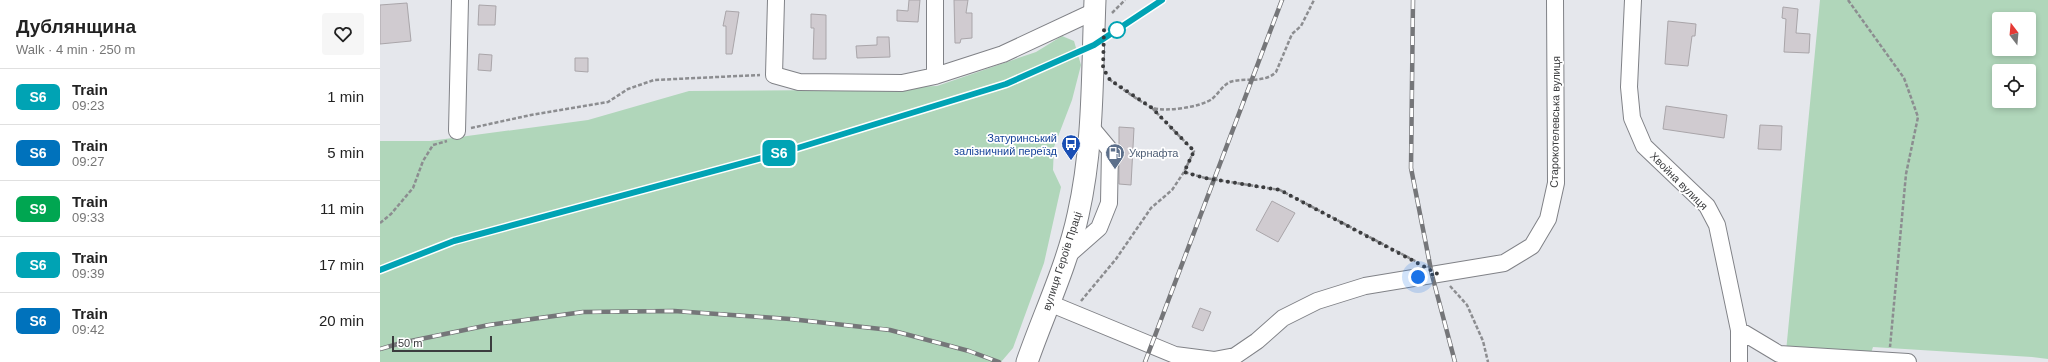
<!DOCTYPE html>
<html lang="en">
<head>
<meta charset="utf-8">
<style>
  :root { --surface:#fff; --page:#f6f6f6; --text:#222; --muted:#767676; --line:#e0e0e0 }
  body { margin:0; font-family:Helvetica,sans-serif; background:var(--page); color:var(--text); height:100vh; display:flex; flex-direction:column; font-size:15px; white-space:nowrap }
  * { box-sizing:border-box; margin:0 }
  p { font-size:13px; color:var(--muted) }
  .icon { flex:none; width:22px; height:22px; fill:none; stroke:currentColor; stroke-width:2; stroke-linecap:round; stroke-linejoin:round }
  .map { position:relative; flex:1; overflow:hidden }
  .drawer { display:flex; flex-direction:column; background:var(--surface); width:380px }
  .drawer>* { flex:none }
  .badge { padding:0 8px; border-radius:6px; font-size:14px; line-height:26px }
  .needle { width:26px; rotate:344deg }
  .tools { position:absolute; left:1612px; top:12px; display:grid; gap:8px }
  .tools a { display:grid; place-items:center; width:44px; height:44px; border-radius:4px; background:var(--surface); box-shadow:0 2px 6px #0003; font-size:20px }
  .scale { position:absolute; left:12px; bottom:10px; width:100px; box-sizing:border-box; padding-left:4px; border:2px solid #3b3c3e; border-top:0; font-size:11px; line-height:14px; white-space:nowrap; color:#3b3c3e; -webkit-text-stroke:3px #fff; paint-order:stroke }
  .you { position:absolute; width:20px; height:20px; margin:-10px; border:3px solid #fff; border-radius:50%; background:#1a73e8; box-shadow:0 0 0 6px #1a73e833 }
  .map>.badge { position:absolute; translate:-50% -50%; box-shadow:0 0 0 2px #fff }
  .round { display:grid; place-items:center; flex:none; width:42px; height:42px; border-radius:4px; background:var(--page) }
  .headline { display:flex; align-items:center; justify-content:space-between; height:68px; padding:0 16px }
  h1 { font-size:19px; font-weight:700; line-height:30px }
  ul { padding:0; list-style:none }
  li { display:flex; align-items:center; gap:12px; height:56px; padding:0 16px; border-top:1px solid var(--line) }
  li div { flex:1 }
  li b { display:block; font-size:15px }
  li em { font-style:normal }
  li .badge { min-width:44px; font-weight:700; text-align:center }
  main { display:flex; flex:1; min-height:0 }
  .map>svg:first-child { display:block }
  .green { fill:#b0d6ba; fill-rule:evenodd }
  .building { fill:#d0cbd0; stroke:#a9a5a9 }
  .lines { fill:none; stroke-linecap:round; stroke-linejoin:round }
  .minor-casing { stroke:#808287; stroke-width:18 }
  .major-casing { stroke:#808287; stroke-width:23 }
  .path { stroke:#8c8d90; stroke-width:2.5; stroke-dasharray:4 2; stroke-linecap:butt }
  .minor { stroke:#fff; stroke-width:16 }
  .major { stroke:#fff; stroke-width:21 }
  .rail-casing { stroke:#757679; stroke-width:4.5 }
  .rail { stroke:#fff; stroke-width:3; stroke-dasharray:9; stroke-linecap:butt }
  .line-casing { stroke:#fff; stroke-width:9 }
  .line { stroke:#00a3b4; stroke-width:6 }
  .walk { stroke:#3b3c3e; stroke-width:4; stroke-dasharray:0 7.2 }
  .stop-dot { fill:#fff; stroke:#00a3b4; stroke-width:2 }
  .labels { text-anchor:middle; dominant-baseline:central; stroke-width:3.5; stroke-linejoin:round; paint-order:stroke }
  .street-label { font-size:11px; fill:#3b3c3e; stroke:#fff }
  .transit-label { font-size:11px; fill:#164399; stroke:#fff; text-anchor:end }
  .service-label { font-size:11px; fill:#4e5e75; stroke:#fff; text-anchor:start }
</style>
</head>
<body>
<main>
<section class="drawer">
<div class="headline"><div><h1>Дублянщина</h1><p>Walk · 4 min · 250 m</p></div><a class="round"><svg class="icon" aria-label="heart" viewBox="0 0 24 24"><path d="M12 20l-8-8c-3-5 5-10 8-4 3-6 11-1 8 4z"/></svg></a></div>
<ul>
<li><span class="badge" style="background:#00a3b4;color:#fff">S6</span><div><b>Train</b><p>09:23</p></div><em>1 min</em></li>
<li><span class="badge" style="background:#0072bc;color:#fff">S6</span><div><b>Train</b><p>09:27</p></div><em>5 min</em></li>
<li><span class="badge" style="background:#00a651;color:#fff">S9</span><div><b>Train</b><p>09:33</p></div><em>11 min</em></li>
<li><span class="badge" style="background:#00a3b4;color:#fff">S6</span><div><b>Train</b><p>09:39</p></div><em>17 min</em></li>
<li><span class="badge" style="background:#0072bc;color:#fff">S6</span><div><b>Train</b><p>09:42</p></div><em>20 min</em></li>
</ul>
</section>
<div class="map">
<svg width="1668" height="362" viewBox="0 0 1668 362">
  <rect width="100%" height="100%" fill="#e5e7ec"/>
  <path class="green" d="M1440,0H1668V359L1652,357L1493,347L1488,362H1405ZM1619,19H1649V49H1619ZM1619,71H1649V101H1619Z
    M682,36L694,41L701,65L692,100L674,147L673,170L681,187L664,263L633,348L621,362H0V141H50L208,120L309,91L456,90L557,86L656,52Z"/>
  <path class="building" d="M529,0H540L538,22L517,21V10L528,11Z
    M574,0H588L586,13H592V38L581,39L580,43H575Z
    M27,3L31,41L0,44V5Z
    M99,5L116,6L115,25H98Z
    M1403,7L1418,9L1416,33L1430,34L1429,53L1404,52L1406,19L1402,18Z
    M346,11L359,12L352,54H346V26H343Z
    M431,14L446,15V59H433L434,28H431Z
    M1288,21L1316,24L1315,36H1312L1308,66L1285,64Z
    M497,37H509L510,57L477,58L476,46L497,45Z
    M99,54L112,55L111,71L98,70Z
    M195,58H208V72L195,71Z
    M1286,106L1347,115L1344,138L1283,129Z
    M1380,125L1402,126L1401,150L1378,149Z
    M739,127L754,128L751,185L739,184Z
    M892,201L915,213L898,242L876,230Z
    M820,308L831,312L823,331L812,327Z"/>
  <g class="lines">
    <defs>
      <path id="minor" d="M396,0L394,75L419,82L522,83L555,76L623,54L715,11
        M1253,0L1249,87L1252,118L1264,146L1327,206L1337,225L1359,330V362
        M555,76V0
        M77,131L80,0
        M686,257L719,228L729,203L730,150L710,126
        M669,303L795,355L834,360L855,356L877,341L903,318L937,301L985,286L1124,263L1152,246L1168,219L1176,183L1175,0
        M1359,330L1399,354L1528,362"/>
      <path id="major" d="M647,362C664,313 687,266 698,215C714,145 712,72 715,0"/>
    </defs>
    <use href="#minor" class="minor-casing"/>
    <use href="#major" class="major-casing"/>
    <path class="path" d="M1468,0L1524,78L1538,117L1526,174L1510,347
      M732,13L745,0
      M729,79C735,84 766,106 773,108C786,112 821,107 832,99C838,94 843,85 850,82C865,77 884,84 896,72L912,34L921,26L934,0
      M772,108L814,151L804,172L825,178L900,190L1039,263
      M91,128L151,115L228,102L248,89L274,80L380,75
      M0,223L11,214L33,188L43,161L53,145L67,141
      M1070,286L1087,305L1103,341L1108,362
      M701,301L736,259L771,208L792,190L804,172"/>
    <use href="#minor" class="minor"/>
    <use href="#major" class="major"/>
    <defs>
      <path id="rail" d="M1033,0L1031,168L1052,275L1075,362
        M0,270L74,241L411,150L626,84L714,45L782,0
        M0,349L21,343L109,325L203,312L294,311L410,319L510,330L589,351L619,362
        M765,362L902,0"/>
    </defs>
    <use href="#rail" class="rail-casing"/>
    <use href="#rail" class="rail"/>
  </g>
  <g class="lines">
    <defs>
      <path id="line" d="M0,270L74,241L411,150L626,84L714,45L782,0"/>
    </defs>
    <use href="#line" class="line-casing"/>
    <use href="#line" class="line"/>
    <path class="walk" d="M737,30L724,29L723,68L730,80L772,108L814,151L804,172L825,178L900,190L1058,274L1038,277"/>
  </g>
  <defs>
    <symbol id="bus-pin" viewBox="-11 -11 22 30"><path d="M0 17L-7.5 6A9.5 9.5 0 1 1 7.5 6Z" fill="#1a4fb4" stroke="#fff"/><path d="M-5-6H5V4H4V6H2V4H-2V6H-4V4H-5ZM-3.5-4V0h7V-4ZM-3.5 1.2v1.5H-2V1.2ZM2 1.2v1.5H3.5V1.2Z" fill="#fff"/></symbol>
    <symbol id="fuel-pin" viewBox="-11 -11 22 30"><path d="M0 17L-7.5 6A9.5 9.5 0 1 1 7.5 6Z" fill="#5c6f8a" stroke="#fff"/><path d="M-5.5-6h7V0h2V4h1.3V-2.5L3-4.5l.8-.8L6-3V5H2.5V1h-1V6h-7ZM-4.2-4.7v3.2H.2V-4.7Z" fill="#fff"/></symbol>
  </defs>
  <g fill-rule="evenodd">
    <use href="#bus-pin" x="680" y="133" width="22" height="30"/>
    <use href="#fuel-pin" x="724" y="142" width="22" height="30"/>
  </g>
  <circle class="stop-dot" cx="737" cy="30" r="8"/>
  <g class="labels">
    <g class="street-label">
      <text transform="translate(1175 122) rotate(-89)">Старокотелевська вулиця</text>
      <text transform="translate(1299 181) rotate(45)">Хвойна вулиця</text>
      <text transform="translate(682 261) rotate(-72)">вулиця Героїв Праці</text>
    </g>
    <g class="transit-label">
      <text x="677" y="138">Затуринський<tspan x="677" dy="13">залізничний переїзд</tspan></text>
    </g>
    <g class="service-label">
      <text x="749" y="153">Укрнафта</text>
    </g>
  </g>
</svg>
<div class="tools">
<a><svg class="needle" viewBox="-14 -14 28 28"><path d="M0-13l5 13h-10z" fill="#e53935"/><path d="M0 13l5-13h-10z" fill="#767676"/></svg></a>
<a><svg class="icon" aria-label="locate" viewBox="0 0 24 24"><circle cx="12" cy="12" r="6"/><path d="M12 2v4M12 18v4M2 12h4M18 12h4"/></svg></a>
</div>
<div class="scale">50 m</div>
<div class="you" style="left:1038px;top:277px"></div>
<b class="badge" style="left:399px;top:153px;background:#00a3b4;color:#fff">S6</b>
</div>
</main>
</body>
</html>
